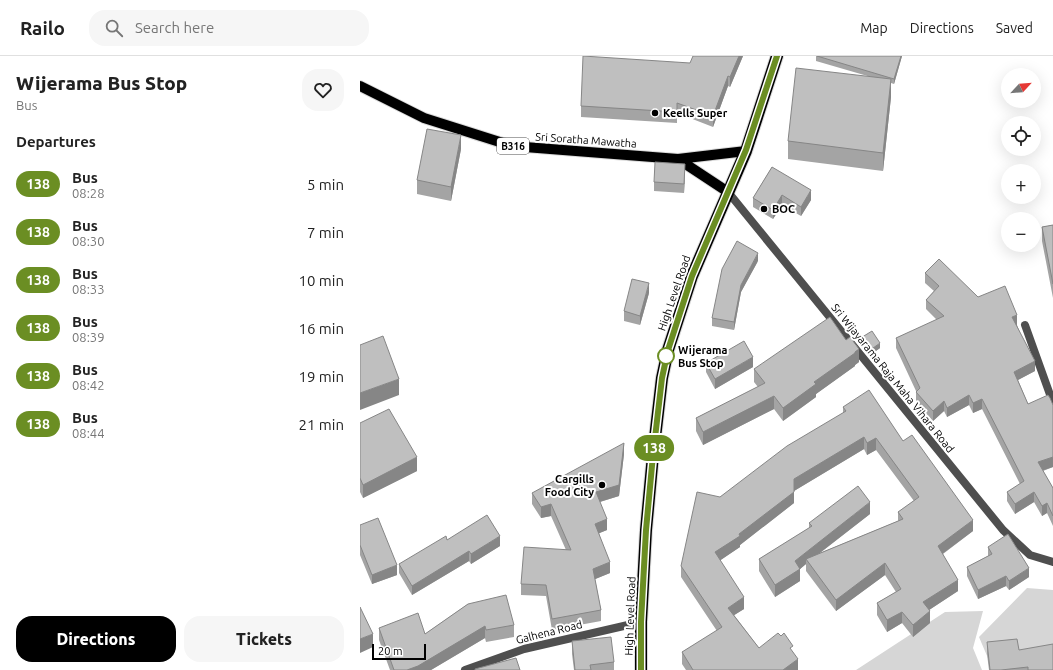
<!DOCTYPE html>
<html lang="en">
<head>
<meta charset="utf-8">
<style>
  :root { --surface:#fff; --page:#f6f6f6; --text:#222; --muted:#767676; --line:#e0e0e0; --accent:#000 }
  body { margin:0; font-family:Ubuntu,sans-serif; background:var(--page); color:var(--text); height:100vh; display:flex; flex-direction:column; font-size:15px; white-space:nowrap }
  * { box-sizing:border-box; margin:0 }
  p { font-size:13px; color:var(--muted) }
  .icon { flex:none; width:22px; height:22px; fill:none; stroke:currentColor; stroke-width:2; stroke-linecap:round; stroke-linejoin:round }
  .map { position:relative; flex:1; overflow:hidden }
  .panel { display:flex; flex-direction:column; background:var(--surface); width:360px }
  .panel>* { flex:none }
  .badge { padding:0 8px; border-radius:13px; font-size:14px; line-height:26px }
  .needle { width:26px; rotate:64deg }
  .fabs { position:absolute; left:641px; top:12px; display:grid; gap:8px }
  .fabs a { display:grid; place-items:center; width:40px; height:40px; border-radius:50%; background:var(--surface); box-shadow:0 4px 16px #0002; font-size:20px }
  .scale { position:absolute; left:12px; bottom:10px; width:54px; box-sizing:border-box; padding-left:4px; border:2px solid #000; border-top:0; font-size:11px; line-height:14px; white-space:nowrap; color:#000; -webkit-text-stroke:3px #fff; paint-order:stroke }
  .map>.badge { position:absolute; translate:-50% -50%; box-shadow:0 0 0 2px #fff }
  h2 { padding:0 16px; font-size:15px; line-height:36px }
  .round { display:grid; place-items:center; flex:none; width:42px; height:42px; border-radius:16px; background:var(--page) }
  .headline { display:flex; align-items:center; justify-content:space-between; height:68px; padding:0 16px }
  h1 { font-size:19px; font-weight:800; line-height:30px }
  .cta { display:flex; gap:8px; margin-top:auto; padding:8px 16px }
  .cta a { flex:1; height:46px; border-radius:16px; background:var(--accent); color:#fff; font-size:16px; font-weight:800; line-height:46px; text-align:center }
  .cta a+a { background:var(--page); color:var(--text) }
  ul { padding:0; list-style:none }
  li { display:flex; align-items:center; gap:12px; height:48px; padding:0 16px }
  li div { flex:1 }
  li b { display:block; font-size:15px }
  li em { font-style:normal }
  li .badge { min-width:44px; font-weight:700; text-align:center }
  header { display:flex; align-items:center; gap:24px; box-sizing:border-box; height:56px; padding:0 20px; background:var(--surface); border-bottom:1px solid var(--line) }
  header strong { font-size:19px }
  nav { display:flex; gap:22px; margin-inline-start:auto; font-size:14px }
  .search { width:280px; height:36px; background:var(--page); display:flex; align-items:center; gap:10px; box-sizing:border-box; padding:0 14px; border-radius:16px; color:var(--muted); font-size:15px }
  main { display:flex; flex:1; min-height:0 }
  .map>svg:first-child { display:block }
  .green { fill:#d6d6d6 }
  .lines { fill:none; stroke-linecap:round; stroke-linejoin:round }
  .primary-casing { stroke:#dbdbdb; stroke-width:12 }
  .highway-casing { stroke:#dbdbdb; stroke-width:14 }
  .street { stroke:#4f4f4f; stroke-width:8 }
  .primary { stroke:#000; stroke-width:10 }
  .highway { stroke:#000; stroke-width:12 }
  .wall { fill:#a4a4a4 }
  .shaded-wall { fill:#868686 }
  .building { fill:#bfbfbf; stroke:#868686 }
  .line-casing { stroke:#fff; stroke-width:9 }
  .line { stroke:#6b8e23; stroke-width:6 }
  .poi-dot { fill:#000; stroke:#fff; stroke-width:1.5 }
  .stop-dot { fill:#fff; stroke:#6b8e23; stroke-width:2 }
  .labels { text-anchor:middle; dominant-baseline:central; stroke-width:4; stroke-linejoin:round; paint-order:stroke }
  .shield { fill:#fff; stroke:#4c4c4c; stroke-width:1 }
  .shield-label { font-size:10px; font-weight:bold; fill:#000 }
  .poi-label { font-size:11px; font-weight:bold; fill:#000; stroke:#fff; text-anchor:start }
  .street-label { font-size:11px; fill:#000; stroke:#fff }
  .stop-label { font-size:11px; font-weight:bold; fill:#000; stroke:#fff; text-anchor:start }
</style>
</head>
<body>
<header>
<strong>Railo</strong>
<div class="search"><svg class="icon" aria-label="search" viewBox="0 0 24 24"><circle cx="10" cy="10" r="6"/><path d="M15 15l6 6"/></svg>Search here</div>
<nav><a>Map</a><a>Directions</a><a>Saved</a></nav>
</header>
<main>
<section class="panel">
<div class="headline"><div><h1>Wijerama Bus Stop</h1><p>Bus</p></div><a class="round"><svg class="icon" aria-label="heart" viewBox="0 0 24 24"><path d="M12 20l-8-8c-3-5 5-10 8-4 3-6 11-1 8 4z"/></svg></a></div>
<h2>Departures</h2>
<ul>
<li><span class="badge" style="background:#6b8e23;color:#fff">138</span><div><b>Bus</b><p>08:28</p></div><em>5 min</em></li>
<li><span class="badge" style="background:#6b8e23;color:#fff">138</span><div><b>Bus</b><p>08:30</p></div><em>7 min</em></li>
<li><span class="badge" style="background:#6b8e23;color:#fff">138</span><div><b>Bus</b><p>08:33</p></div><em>10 min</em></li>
<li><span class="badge" style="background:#6b8e23;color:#fff">138</span><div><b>Bus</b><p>08:39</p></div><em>16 min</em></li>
<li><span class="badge" style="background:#6b8e23;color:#fff">138</span><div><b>Bus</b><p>08:42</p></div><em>19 min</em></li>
<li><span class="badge" style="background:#6b8e23;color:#fff">138</span><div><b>Bus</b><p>08:44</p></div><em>21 min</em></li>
</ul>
<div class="cta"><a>Directions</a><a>Tickets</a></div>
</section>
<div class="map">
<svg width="693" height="614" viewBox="0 0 693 614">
  <rect width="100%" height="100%" fill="#fff"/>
  <path class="green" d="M667,532L693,534V614H633L619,581Z
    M623,555L613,592L622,614H496L585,556Z"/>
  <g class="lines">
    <defs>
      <path id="primary" d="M0,30L64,62L152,90L318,103L386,95
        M318,103L368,136"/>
      <path id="highway" d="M281,614V566L286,474L293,399L302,322L308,294L332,220L386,95L417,0"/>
    </defs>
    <use href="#primary" class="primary-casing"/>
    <use href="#highway" class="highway-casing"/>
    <path class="street" d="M368,136L643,474L670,499L693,506
      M665,269L693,347
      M105,614L164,593L281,566"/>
    <use href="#primary" class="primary"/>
    <use href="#highway" class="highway"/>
  </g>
  <path class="wall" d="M383,0L370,31L368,30L353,71L317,57V67L221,61V50L330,7Z
    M456,0H542L534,28L531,27V41L523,115L428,103V85L511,21L456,5Z
    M101,93L91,145L57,138V124Z
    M412,111L451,144L441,160L422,149L413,163L393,151V142Z
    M325,117L324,137L294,135V126Z
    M693,169V242L682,185V171Z
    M398,205L381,236L374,274L352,270V262Z
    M565,217L618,241L657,269L675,315L658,324L668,348L693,349V411L683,415L693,432V470L687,457L682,460L674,446L655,458L647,445V436L660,428L622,353L613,357L609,349L587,361L584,355L573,365L556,346V335L536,292V282L577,264L566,253V244L574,235L565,227Z
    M289,237L280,269L264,265V255Z
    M499,283L520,292L509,300L499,288Z
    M499,306L495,309V310L456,338V341L423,365L414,353L343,389L336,375V362L398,331L394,326V313Z
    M346,307L393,311L355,333L346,316Z
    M483,351L543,385L613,475L583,498L598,535L569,554L570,567L553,581L542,567L527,576L517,559V547L536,536L525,519L476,555L446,515V508L440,513V525L415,541L399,515V503L449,472V467L510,458L460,497L538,465V456L554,445L516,394L507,399L504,393L434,435V447L380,489V491L360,504L384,553L374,559L399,592L433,596L438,614H326L322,608V596L357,575L321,521V510L360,441L483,357Z
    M0,367L57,415L3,442L0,436Z
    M264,398L259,440L240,446L247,474L239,477L250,517L235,523L241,554V565L192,574L186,540L161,539V528L206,494L191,460L181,462L172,448V437Z
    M0,469L37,519L12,528L0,499Z
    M87,484L140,490L111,508L109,505L52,539L39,517V508Z
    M628,491L669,521L649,534L646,530L618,543L607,520V511L628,500Z
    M108,548L154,569V581L126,586L125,582L71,614H30L19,584V572L65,578Z
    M212,585L254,606V614H214L212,598Z
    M627,586L659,594L693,614H629L627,598Z"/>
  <path class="shaded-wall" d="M379,0H383L370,31V21Z
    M541,0H542L534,28V23Z
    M368,20V30L353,71V60Z
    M531,23V41L523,115V97Z
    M101,79V93L91,145V131Z
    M325,108V117L324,137V128Z
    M451,134V144L441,160V151Z
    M422,139V149L413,163V154Z
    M398,197V205L381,236L374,274V266L381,229Z
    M289,227V237L280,269V260Z
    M657,259V269L652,271V261Z
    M520,287V292L509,300V295Z
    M499,293V306L495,309V310L456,338V341L423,365V352L454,326Z
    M393,301V311L355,333V323Z
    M675,305V315L654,326V316Z
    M39,323V339L0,354V337Z
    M609,339V349L587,361V352Z
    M414,340V353L343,389V376Z
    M622,343V353L613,357V347Z
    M584,345V355L573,365V355Z
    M504,381V393L434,435V447L380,489V491L355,508V496L379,478L434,423Z
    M516,382V394L507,399V387Z
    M264,387V398L259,440L236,447V436Z
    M57,401V415L3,442V429Z
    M693,401V411L678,416V406Z
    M674,436V446L655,458V448Z
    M510,446V458L448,506L446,503V508L440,513V525L415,541V529L435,505Z
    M687,447V457L682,460V450Z
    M191,448V460L181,462V451Z
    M247,463V474L235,479V468Z
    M613,464V475L578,501V490Z
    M140,480V490L111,508V498Z
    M109,495V505L52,539V530Z
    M250,506V517L233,524V513Z
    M525,507V519L476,555V544Z
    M37,509V519L12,528V519Z
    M669,512V521L649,534V525Z
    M646,520V530L618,543V534Z
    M598,524V535L563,558V546Z
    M384,541V553L368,563V552Z
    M570,555V567L553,581V569Z
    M542,556V567L527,576V564Z
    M125,570V582L71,614H47Z
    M13,578V591L0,597V583Z
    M438,603V614H423Z"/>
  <path class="building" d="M223,0L330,7L333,0H379L370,21L368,20L353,60L317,47V56L221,50Z
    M457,0H541L534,23Z
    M436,12L531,23L523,97L428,85Z
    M67,73L101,79L91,131L57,124Z
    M295,106L325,108L324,128L294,126Z
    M412,111L451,134L441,151L422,139L413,154L393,142Z
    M693,169V228L682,171Z
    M377,185L398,197L381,229L374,266L352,262L362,213Z
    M579,203L618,241L645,230L657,259L652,261L675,305L654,316L668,348L688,339L690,342L693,349V401L678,406L693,432V460L687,447L682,450L674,436L655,448L647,436L664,425L622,343L613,347L609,339L587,352L584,345L573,355L556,336L560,332L536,282L584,260L566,244L579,230L565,217Z
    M272,223L289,227L280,260L264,255Z
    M470,261L486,284L490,281L499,293L495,296V297L454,326L456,328L423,352L414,340L343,376L336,362L405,327L394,313Z
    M512,275L520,287L509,295L499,283Z
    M23,280L39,323L0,337V289Z
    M384,285L393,301L355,323L346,307Z
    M509,334L543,385L552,379L613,464L578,490L598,524L563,546L570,555L553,569L542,556L527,564L517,547L541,533L525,507L476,544L446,503L543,463L538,456L559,441L516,382L507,387L504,381L434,423V436L379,478L380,480L355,496L384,541L368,552L399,592L418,577L421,580L424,577L433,590L430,592L438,603L423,614H333L322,596L362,571L321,510L337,436L360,441L427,390L486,355L483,351Z
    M29,353L57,401L3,429L0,422V367Z
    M264,387L259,429L236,436L247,463L235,468L250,506L233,513L241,554L192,563L186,529L161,528L164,491L211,494L191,448L181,451L172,437Z
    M498,430L510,446L435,505L440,513L415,529L399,503L452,470L449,467Z
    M127,459L140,480L111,498L109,495L52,530L39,508L86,480L87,484Z
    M18,462L37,509L12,519L0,489V469Z
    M648,478L669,512L649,525L646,520L618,534L607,511L632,498L628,491Z
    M146,539L154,569L126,574L125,570L58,610L47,614H34L19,572L58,557L65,578L108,548Z
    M0,551L13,578L0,583Z
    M251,581L254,606L230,609L231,614H215L212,585Z
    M657,583L659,594L693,588V614H668V611L641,614H630L627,586Z
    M156,602L160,614H115V613Z"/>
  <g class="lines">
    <defs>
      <path id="line" d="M281,614V566L286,474L293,399L302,322L308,294L332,220L386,94L417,0"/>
    </defs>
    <use href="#line" class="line-casing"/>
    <use href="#line" class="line"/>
  </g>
  <g class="poi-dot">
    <circle cx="295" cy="57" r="4"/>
    <circle cx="404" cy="153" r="4"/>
    <circle cx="242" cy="429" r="4"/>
  </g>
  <circle class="stop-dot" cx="306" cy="300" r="8"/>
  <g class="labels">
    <rect class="shield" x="137" y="82" width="32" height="16" rx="3"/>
    <g class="shield-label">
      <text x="153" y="90">B316</text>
    </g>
    <g class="poi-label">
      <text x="303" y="57">Keells Super</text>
      <text x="412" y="153">BOC</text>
      <text x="234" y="423" text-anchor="end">Cargills<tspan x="234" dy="13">Food City</tspan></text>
    </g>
    <g class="street-label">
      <text transform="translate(226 84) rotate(4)">Sri Soratha Mawatha</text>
      <text transform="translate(314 237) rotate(-71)">High Level Road</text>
      <text transform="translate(533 322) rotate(51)">Sri Wijayarama Raja Maha Vihara Road</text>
      <text transform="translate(270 560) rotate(-88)">High Level Road</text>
      <text transform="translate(189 576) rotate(-14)">Galhena Road</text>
    </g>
    <g class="stop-label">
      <text x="318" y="294">Wijerama<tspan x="318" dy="13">Bus Stop</tspan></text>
    </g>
  </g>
</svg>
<div class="fabs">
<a><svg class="needle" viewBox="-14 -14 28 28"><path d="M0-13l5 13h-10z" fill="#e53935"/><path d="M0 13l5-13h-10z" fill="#767676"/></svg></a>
<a><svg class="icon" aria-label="locate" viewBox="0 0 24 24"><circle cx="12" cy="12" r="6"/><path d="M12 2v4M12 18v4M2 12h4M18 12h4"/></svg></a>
<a>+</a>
<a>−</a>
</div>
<div class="scale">20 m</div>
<b class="badge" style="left:294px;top:392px;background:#6b8e23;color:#fff">138</b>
</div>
</main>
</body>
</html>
